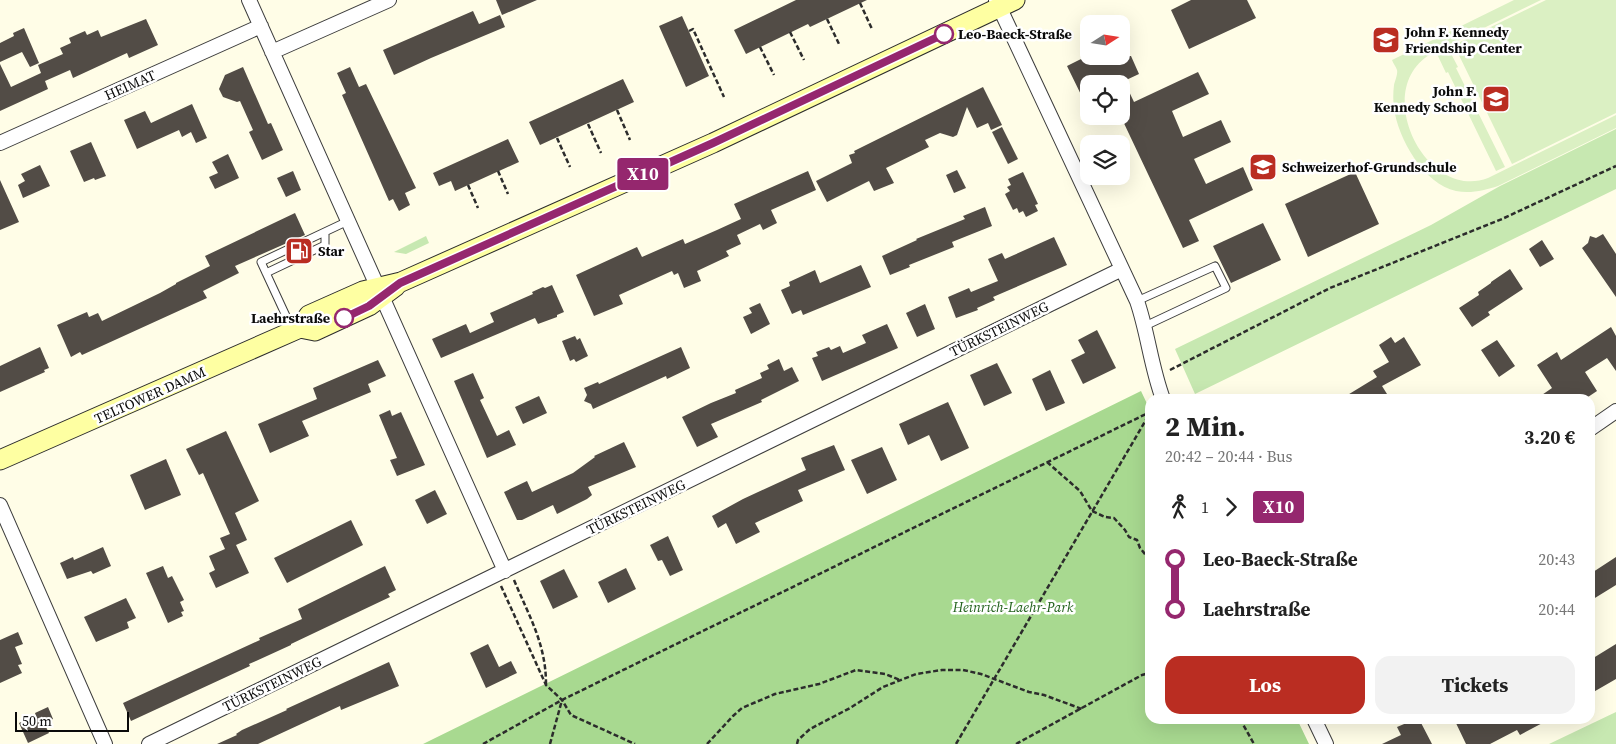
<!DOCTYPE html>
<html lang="de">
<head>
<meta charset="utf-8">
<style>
  :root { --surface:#fff; --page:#f2f2f2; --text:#222; --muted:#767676; --accent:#ba2d22 }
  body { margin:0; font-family:"Source Serif 4",serif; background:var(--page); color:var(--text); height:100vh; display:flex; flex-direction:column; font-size:19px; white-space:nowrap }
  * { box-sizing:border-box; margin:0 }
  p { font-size:16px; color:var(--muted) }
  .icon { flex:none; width:28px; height:28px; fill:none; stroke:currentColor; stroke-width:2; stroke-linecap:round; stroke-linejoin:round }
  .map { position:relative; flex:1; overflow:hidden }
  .sheet { position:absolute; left:1145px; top:394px; width:450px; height:330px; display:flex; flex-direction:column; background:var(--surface); border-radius:15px; box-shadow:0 5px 20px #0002 }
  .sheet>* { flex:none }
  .badge { padding:0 10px; border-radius:4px; font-size:18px; line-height:32px }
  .needle { width:32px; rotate:78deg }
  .buttons { position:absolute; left:1080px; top:15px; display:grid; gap:10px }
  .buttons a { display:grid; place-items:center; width:50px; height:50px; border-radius:10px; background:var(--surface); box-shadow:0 5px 20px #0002; font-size:25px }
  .scale { position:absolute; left:15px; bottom:12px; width:114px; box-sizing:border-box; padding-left:5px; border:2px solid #0a0a0a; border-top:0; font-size:14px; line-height:18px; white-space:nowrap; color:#0a0a0a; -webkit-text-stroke:4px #fff; paint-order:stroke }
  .map>.badge { position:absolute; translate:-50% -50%; box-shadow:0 0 0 2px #fff }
  .legs { display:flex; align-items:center; gap:8px; height:55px; padding:0 20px; font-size:16px }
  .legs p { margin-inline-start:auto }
  .summary { display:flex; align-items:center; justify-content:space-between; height:85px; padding:0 20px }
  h1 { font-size:28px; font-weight:700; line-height:38px }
  .primary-button { display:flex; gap:10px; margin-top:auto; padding:10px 20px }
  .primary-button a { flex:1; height:58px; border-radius:15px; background:var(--accent); color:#fff; font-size:20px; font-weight:700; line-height:58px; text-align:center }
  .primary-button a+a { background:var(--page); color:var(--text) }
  ul { padding:0 20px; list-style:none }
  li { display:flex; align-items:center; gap:18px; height:50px; font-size:19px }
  li i { display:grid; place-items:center; width:8px; height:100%; margin:0 6px; background:currentColor }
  li i::after { content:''; width:12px; height:12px; margin:-6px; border:4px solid; border-radius:50%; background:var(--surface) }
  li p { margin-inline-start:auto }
  li:first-child i { background:linear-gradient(#0000 50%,currentColor 0) }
  li:last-child i { background:linear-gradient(currentColor 50%,#0000 0) }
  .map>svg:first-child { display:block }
  .green { fill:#c7e8b1 }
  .forest { fill:#a8d990 }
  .pitch { fill:#dbf0c3 }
  .building { fill:#524c46 }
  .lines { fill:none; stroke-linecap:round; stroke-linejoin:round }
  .service-casing { stroke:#3d3d3d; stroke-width:9 }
  .minor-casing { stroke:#3d3d3d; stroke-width:16 }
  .secondary-casing { stroke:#2c2c2c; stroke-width:21 }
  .path { stroke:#2c2c2c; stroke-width:2.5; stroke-dasharray:5 2.5; stroke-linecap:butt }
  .service { stroke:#fff; stroke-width:7 }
  .minor { stroke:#fff; stroke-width:14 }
  .secondary { stroke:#feffa2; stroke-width:19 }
  .line-1-casing { stroke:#fff; stroke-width:11 }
  .line-1 { stroke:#95276e; stroke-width:8 }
  .stop-1-dot { fill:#fff; stroke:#95276e; stroke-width:2.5 }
  .labels { text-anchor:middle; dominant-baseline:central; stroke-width:5; stroke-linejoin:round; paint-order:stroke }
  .poi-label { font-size:14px; font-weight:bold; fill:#0a0a0a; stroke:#fff; text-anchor:start }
  .stop-label { font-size:14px; font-weight:bold; fill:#0a0a0a; stroke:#fff; text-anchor:start }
  .street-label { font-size:14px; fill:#0a0a0a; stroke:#fff }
  .park-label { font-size:14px; font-style:italic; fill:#21611b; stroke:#fff }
</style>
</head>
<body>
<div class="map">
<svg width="1616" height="744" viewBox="0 0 1616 744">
  <rect width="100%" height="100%" fill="#fffde7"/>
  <path class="green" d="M1616,129V189L1195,394L1175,349L1431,225L1500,186Z
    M426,236L429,243L406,254L394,252Z
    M1616,712V744H1549Z"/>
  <path class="forest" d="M1141,391L1150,410V719H1297L1309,744H423Z"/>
  <path class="pitch" d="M1514,0H1541L1431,54C1370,89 1426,202 1488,178L1616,115V128L1498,186C1485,190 1471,194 1456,191C1424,184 1398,139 1394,108C1393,101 1393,93 1394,85C1395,81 1398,74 1397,70C1396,67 1393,63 1392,60Z
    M1546,0H1616V113L1512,164L1454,45Z
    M1448,48L1458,67L1456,68L1505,167L1496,171L1448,72L1446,73L1437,54Z"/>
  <path class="building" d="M496,0H537L502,15Z
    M796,0H867L810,27L808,24L746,54L734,30Z
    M1191,0H1247L1256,18L1189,49L1171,10Z
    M473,11L479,24L500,15L505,27L431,58L394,75L383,50Z
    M682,16L709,76L686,87L659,26Z
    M146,19L158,45L129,58L127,53L73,78L70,70L45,81L48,89L0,111V64L11,87L41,73L38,65L63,54L60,48L71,43L69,38L85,31L87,35L98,30L101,37Z
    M24,28L39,63L30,67L22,52L0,62V43L14,36L13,33Z
    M1087,56H1131L1139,74L1124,81L1134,102L1198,72L1209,94L1172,111L1183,137L1221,120L1231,142L1194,159L1206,184L1243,167L1253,190L1189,220L1199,241L1183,248L1121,117V83L1089,84V111L1067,66Z
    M243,67L268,124L271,123L283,150L262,160L249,132L253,130L240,101L237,102L223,97L219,89L225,75Z
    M350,67L359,87L366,84L416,188L405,193L410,205L399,211L393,199L389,201L342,95L346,93L337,73Z
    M623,79L634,102L540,145L529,122Z
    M983,87L1002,125L991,130L988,123L977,128L967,107L957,135L953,137L940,133L925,140L929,147L886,168L894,183L874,191L869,181L827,202L816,181L852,163L849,155L855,153L854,151Z
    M192,104L207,138L196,143L191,132L182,137L179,130L137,149L124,120L145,111L151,123Z
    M1002,127L1018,159L1008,164L992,132Z
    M508,139L519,162L455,191L451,181L439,186L433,173Z
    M91,142L106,176L95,180L94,178L84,182L70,151Z
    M228,154L239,178L215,189L209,177L218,173L212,162Z
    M40,165L50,186L23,198L18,185L25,181L21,174Z
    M957,170L966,188L954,193L946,175Z
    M293,171L301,190L286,197L277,178Z
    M808,171L816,190L771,210L777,223L763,230L760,224L737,235L741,244L726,251L729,256L697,271L701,281L684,288L678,273L674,275L672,271L619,295L623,304L594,316L576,275L637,247L642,257L683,239L685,244L717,230L741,219L734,204Z
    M1023,172L1038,204L1035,205L1038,211L1026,217L1023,211L1019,213L1017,208L1013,210L1005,194L1010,191L1007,187L1011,185L1008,179Z
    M1355,172L1379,224L1308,257L1285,204Z
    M0,180L19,222L0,230Z
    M985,207L992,226L952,242L954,247L909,265L910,267L890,275L882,256L917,240L916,239L965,219L963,216Z
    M295,213L305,235L235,266L239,273L203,291L207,298L82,355L80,352L71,357L57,325L87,312L89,317L98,313L102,321L160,293L176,284V283L210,266L205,256Z
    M1263,223L1281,260L1231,283L1213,246Z
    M1603,234L1616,254V297L1582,248L1588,243L1590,236L1596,238Z
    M1054,237L1067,265L993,297L995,300L977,308L978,310L956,318L948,297L969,288L971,292L998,281L988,259L1002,253L1005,259Z
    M1542,240L1554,259L1540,267L1529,249Z
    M861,265L871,287L803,315L801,310L792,314L781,290L790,286L789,282L815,270L820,283Z
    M1510,269L1523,289L1488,312L1490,315L1472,327L1459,308L1479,295L1478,292L1491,283V282Z
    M552,285L564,312L557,315V317L538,324L535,318L441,358L432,339L466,324L470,333L494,322L490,313L533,294L532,292L543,287L545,288Z
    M760,303L770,324L751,334L743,317L752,313L749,308Z
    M925,304L935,329L917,337L906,313Z
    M887,324L898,348L822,381L812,358L818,356L816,352L829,347L831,350L840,346L843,353L866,343L862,335Z
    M1611,327L1616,336V371L1607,358L1585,372L1597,391L1585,399H1536L1552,388L1537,365L1557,352L1561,360Z
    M1097,330L1116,368L1083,384L1071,360L1085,353L1078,340Z
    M575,336L577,340L580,338L588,356L576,362L574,359L570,361L562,341Z
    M1391,337L1395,343L1404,337L1421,365L1382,386L1387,394L1379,399H1341L1377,377L1373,371L1389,362L1379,345Z
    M1497,340L1515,366L1499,377L1481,350Z
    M40,347L49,368L44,370L45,372L0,392V366Z
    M681,347L690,368L667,379L666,376L593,409L591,404L584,401L587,395L584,388L598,382L599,384Z
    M779,359L784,371L792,367L799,381L761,400L762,402L711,424L718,437L697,447L682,417L711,403L736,393L735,390L762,378L760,373L769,369L767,365Z
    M378,360L386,376L368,384L371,392L302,421L309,436L270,453L258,424L317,399L313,388Z
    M997,363L1012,393L984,406L970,375Z
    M1050,370L1065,403L1046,411L1032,379Z
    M473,373L484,398L480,400L497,436L509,430L516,445L487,458L454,381Z
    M539,396L547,413L523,424L515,407Z
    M948,402L969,448L941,461L929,435L908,445L899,424Z
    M390,410L392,416L401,412L425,465L397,476L390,460L397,458L379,415Z
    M226,431L259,501L235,513L247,540L236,545L249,573L216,588L209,573L215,570L209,556L225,549L220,538L230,534L203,473L199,475L186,449Z
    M624,442L636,467L588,487L592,495L587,499L557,514L553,505L522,520H517L504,492L527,481L532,492L573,473L595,457L594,456Z
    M834,445L845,470L798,490L803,501L755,523L760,532L736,544L726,523L718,528L712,516L743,499L806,470L801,458Z
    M882,447L897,480L867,494L851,460Z
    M166,459L181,495L145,510L130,475Z
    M435,490L447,514L427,524L415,500Z
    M351,520L363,545L287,583L274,558Z
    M668,536L683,570L670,576L662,560L658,561L650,545Z
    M103,547L111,566L93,574L91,571L67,579L60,563L73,557L74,560Z
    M1616,557V585L1590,601V574Z
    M163,566L168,578L172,576L184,600L180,602L184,611L181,612L183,616L168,623L146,573Z
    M385,566L396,590L388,594L390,597L291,644V645L256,661L249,664L250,666L131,721L123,703L260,640L259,638L302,619L298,609Z
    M626,568L636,589L608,603L598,582Z
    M564,569L578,597L553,609L540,581Z
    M126,598L136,618L127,622L129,628L96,642L84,617Z
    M18,632L23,644L15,647L22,664L18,665L22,673L0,683V640Z
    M488,644L499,667L511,661L517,673L486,688L470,653Z
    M1616,644V679L1590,694V660Z
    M389,662L399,686L341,710L340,706L258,744H217L237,735L236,734L242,730L287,710L286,709Z
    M48,707L53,719L44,723L49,733L28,743L19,723L36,716L35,713Z
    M1416,719H1419L1432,744H1382L1401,735L1397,727Z
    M1454,719H1550L1520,735L1517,730L1490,744H1466Z"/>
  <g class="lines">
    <defs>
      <path id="service" d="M266,273L325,245V232
        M1137,301L1215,266L1226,288L1145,326
        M293,331L261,262L348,221"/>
      <path id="minor" d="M249,0L505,571
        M996,0L1137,301C1148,333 1151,367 1163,399
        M272,52L389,0
        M0,143L261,26
        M1590,429L1616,411
        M0,505L105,744
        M1314,719L1326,744
        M149,744L1122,269"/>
      <path id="secondary" d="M300,328L315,331L369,306L396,286
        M0,460L300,328L309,315L363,291L401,282L713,143L1015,0"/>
    </defs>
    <use href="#service" class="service-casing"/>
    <use href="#minor" class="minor-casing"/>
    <use href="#secondary" class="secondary-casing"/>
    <path class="path" d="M860,3L872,29
      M827,19L839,44
      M689,31L693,29L724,97
      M790,32L804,60
      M760,47L774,75
      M617,110L630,140
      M588,124L601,153
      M557,138L570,167
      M498,171L508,194
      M468,185L478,208
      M1170,370L1330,288L1502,219L1616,166
      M1150,433V472
      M1047,462L1080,491L1092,511L1105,517L1114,518L1125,530L1129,537L1137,540L1140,548L1150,560
      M514,580C529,616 546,644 546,684
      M501,586L546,685L562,700L571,715L635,744
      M1240,719L1254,744
      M483,744L562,700L1150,412
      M550,744L562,700
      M707,744L733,716L742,708L775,694L819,684L856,670L885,674L900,680
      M797,744L798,740L810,729L850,708L883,687L916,674L942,670H963L981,674L1029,692L1044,695L1082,709
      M956,744L1150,413
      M1016,744L1142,675L1150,673"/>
    <use href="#service" class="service"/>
    <use href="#minor" class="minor"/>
    <use href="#secondary" class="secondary"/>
  </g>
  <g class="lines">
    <defs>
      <path id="line-1" d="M344,318L369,306L400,283L713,143L944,34"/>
    </defs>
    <use href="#line-1" class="line-1-casing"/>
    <use href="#line-1" class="line-1"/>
  </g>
  <defs>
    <symbol id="school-square" viewBox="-11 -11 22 22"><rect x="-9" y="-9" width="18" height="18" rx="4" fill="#ba2d22" stroke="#fff"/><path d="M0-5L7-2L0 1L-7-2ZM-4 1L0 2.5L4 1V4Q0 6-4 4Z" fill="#fff"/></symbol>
    <symbol id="fuel-square" viewBox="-11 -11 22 22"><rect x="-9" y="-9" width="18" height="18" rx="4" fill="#ba2d22" stroke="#fff"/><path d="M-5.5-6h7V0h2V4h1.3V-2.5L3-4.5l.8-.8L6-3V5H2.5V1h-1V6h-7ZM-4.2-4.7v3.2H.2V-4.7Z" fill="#fff"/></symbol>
  </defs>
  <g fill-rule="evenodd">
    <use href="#school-square" x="1370" y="24" width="32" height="32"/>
    <use href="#school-square" x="1480" y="83" width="32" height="32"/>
    <use href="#school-square" x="1247" y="151" width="32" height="32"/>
    <use href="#fuel-square" x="283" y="235" width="32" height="32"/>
  </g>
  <g class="stop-1-dot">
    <circle cx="944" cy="34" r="9"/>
    <circle cx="344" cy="318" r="9"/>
  </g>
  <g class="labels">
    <g class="poi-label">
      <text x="1405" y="32">John F. Kennedy<tspan x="1405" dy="16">Friendship Center</tspan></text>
      <text x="1477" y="91" text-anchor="end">John F.<tspan x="1477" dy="16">Kennedy School</tspan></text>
      <text x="1282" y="167">Schweizerhof-Grundschule</text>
      <text x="318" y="251">Star</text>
    </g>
    <g class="stop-label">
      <text x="958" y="34">Leo-Baeck-Straße</text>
      <text x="330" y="318" text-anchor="end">Laehrstraße</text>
    </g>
    <g class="street-label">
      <text transform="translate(130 85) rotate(-24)">HEIMAT</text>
      <text transform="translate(999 329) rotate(-26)">TÜRKSTEINWEG</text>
      <text transform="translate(150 395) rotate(-24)">TELTOWER DAMM</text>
      <text transform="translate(636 507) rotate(-26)">TÜRKSTEINWEG</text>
      <text transform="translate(272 684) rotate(-26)">TÜRKSTEINWEG</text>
    </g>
    <g class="park-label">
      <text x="1013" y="607">Heinrich-Laehr-Park</text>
    </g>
  </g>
</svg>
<div class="buttons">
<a><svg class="needle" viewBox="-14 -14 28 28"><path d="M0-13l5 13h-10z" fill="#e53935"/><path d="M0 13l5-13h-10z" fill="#767676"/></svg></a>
<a><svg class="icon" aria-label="locate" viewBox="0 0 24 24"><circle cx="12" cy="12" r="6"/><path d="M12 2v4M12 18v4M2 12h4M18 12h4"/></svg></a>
<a><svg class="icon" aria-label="layers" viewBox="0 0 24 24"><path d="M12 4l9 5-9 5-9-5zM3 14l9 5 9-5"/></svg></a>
</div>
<div class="scale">50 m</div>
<b class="badge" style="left:643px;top:174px;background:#95276e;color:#fff">X10</b>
<section class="sheet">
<div class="summary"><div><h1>2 Min.</h1><p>20:42 – 20:44 · Bus</p></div><b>3.20 €</b></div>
<div class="legs"><svg class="icon" aria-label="walk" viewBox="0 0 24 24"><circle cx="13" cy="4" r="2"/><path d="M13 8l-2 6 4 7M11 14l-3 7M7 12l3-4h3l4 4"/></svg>1<svg class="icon" aria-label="forward" viewBox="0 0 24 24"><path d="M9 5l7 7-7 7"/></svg><b class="badge" style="background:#95276e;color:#fff">X10</b></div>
<ul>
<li><i style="color:#95276e"></i><b>Leo-Baeck-Straße</b><p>20:43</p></li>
<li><i style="color:#95276e"></i><b>Laehrstraße</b><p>20:44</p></li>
</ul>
<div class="primary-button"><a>Los</a><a>Tickets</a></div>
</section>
</div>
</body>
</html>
